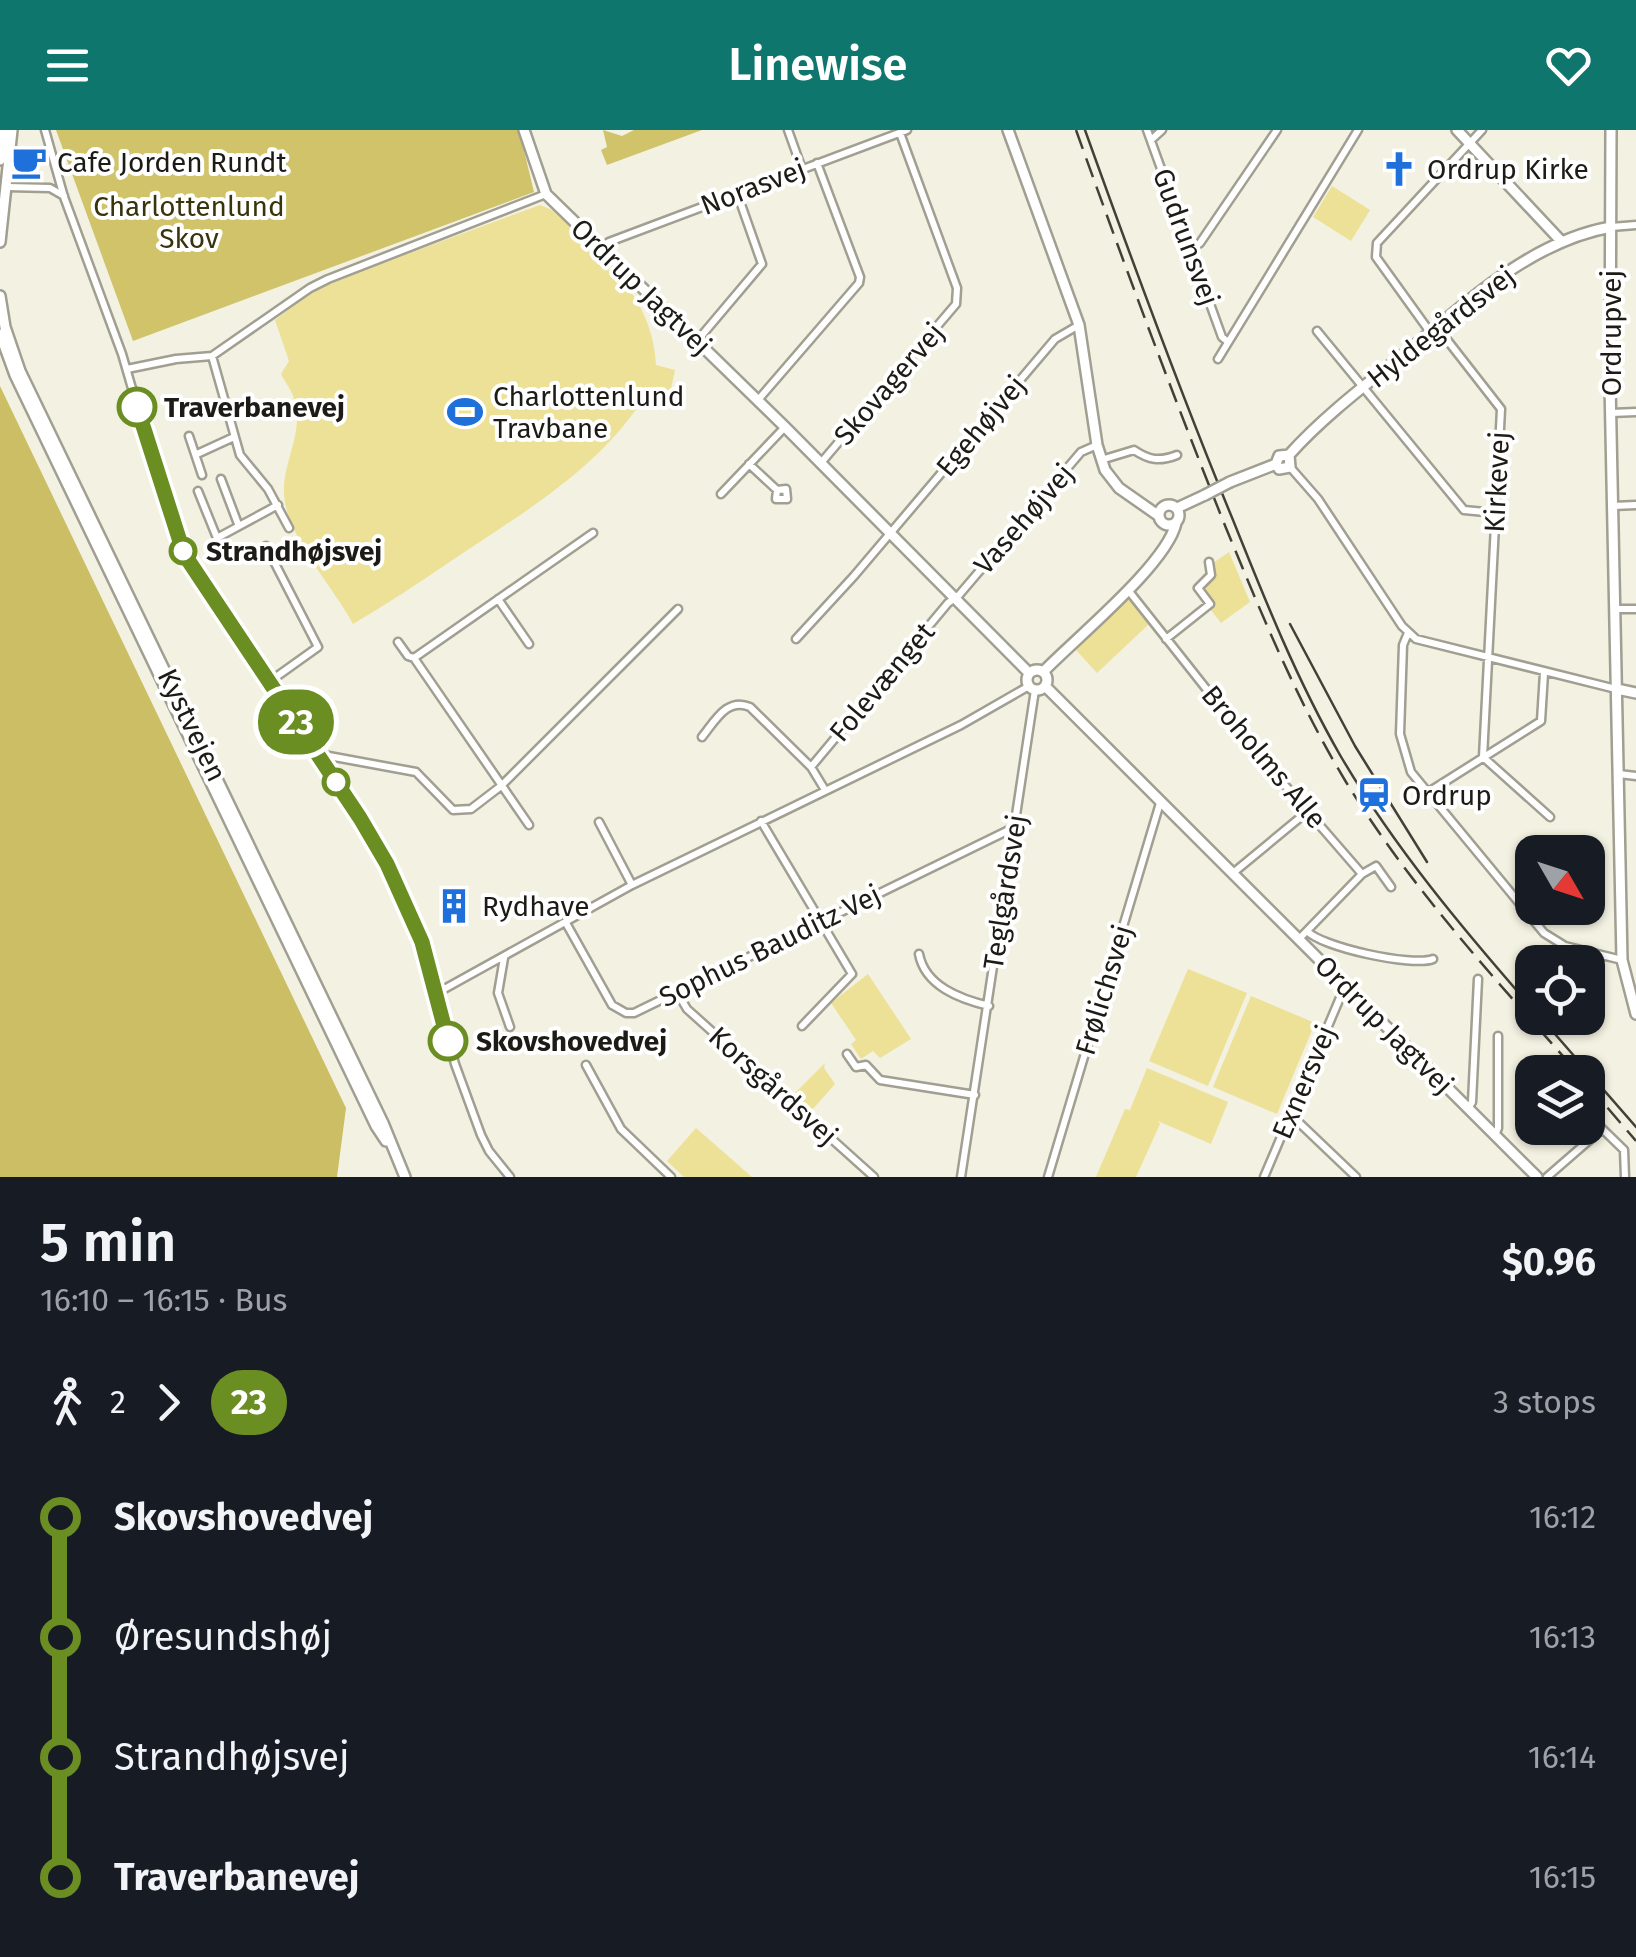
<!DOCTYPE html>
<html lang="en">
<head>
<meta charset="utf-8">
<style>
  :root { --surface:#171b24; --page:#242831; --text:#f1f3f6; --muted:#9ea1a6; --accent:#0f766e }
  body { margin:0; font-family:"Fira Sans",sans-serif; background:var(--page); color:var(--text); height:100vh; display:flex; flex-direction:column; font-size:38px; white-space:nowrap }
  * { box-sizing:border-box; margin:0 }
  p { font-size:32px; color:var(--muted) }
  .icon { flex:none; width:55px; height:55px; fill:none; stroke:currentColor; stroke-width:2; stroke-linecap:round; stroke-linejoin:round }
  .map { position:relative; height:1047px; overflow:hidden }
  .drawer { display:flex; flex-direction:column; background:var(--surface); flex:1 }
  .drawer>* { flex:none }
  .badge { padding:0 20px; border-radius:32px; font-size:35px; line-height:65px }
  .needle { width:65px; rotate:129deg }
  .controls { position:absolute; left:1515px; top:705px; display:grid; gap:20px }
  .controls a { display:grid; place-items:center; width:90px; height:90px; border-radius:20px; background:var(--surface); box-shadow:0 2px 8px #0004; font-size:50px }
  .map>.badge { position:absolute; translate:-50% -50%; box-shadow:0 0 0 5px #fff }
  .legs { display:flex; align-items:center; gap:15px; height:110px; padding:0 40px; font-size:32px }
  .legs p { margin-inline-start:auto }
  .headline { display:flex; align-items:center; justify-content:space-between; height:170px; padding:0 40px }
  h1 { font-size:55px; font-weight:600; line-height:75px }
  ul { padding:0 40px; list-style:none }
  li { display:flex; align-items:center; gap:35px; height:120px; font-size:38px }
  li i { display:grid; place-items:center; width:15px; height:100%; margin:0 12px; background:currentColor }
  li i::after { content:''; width:25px; height:25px; margin:-12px; border:8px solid; border-radius:50%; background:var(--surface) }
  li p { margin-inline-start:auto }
  li:first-child i { background:linear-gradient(#0000 50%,currentColor 0) }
  li:last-child i { background:linear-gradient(currentColor 50%,#0000 0) }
  header { display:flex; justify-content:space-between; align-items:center; height:130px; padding:0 40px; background:var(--accent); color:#fff; font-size:45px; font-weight:600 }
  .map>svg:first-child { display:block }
  .green { fill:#ece196 }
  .forest { fill:#d0c36a }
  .water { fill:#cbbe65 }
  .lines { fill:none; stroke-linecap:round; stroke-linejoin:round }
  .street-casing { stroke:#a19f91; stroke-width:11 }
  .secondary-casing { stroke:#a19f91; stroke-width:14 }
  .street { stroke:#fff; stroke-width:6 }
  .secondary { stroke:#fff; stroke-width:9 }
  .tram { stroke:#424139; stroke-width:2.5 }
  .rail { stroke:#424139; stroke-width:2.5; stroke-dasharray:20 10; stroke-linecap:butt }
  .secondary-bridge-casing { stroke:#a19f91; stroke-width:14; stroke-linecap:butt }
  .secondary-bridge { stroke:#fff; stroke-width:9 }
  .line-1-casing { stroke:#fff; stroke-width:22 }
  .line-1 { stroke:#6b8e23; stroke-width:15 }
  .stop-1-dot { fill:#fff; stroke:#6b8e23; stroke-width:5 }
  .labels { text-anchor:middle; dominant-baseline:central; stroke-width:8; stroke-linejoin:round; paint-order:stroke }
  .poi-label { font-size:28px; fill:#1c1b15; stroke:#fff; text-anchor:start }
  .street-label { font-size:28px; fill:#1c1b15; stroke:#fff }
  .park-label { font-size:28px; fill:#39340c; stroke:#fff }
  .stop-label { font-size:28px; font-weight:bold; fill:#1c1b15; stroke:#fff; text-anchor:start }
</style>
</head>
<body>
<header><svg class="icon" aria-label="menu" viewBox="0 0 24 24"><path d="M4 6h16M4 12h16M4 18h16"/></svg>Linewise<svg class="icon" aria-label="heart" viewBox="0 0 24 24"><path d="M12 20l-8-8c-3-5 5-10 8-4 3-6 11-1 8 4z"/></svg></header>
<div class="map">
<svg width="1636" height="1047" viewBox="0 0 1636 1047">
  <rect width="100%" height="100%" fill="#f3f1e1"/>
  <path class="green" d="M1332,56L1370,80L1351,111L1313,87Z
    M540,75L552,80C601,127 652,163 656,235L675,240L668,272L660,277L641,272C595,342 519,385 451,431C419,453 387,474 353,494C333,456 287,408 284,364C282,334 304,302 295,272C293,262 285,252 281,244L289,231L275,190L313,161L345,147Z
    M1229,422L1250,472L1221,493L1194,458L1210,444L1206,438Z
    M1129,469L1149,494L1097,543L1076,520Z
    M1188,839L1247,863L1208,956L1149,931Z
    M868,844L911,909L880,928L873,921L861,929L851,914L856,910L831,873Z
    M1251,866L1315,893L1277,984L1213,957Z
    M825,933L824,938L835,954L811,981L793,965Z
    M1147,938L1228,972L1211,1014L1158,991L1160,994L1136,1047H1096L1125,979L1130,980Z
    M696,998L752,1047H684L667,1031Z"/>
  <path class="forest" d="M56,0H527L520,4L534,62L133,211Z
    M603,0L622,6L634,0H702L607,35L601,20L607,17Z"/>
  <path class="water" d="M0,256L346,978L337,1047H0Z"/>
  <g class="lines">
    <defs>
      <path id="street" d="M45,0L64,67L122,224L158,348L184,424L360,687L387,733L422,813L455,934L481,1005L489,1021L510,1047
        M788,0L802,39
        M1147,0L1222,207L1228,212
        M1151,10L1162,0
        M7,57L50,58L64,66
        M1611,97L1636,95
        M601,118L609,112L907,0
        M1190,120L1200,113L1277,0
        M1437,197L1501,279L1483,627L1550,687
        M1317,201L1464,380L1496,383
        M1430,202L1376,127L1377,113L1482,0
        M697,211L762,134L737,63
        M212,226L240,325L268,359L289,398
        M1218,229L1358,0
        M127,239L176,229L212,226L310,158L328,149L546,64
        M758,270L859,153L860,147L817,33
        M1611,283L1636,282
        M189,306L202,345
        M197,324L234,307
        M1101,330L1134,320C1149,330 1159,332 1177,325
        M749,334L777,360L786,359L787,369H776L777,360
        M820,334L956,174L957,158L900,3
        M1290,337L1318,369L1402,496L1416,509L1616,559
        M221,349L238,394
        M198,361L217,408L278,375
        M721,364L785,297
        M1613,376L1636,375
        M266,416L318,517L269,552
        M1128,460L1257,623L1362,744
        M498,469L529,514
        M1614,479H1636
        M1408,503L1403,515L1400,604L1411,642L1544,803L1565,816L1622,830
        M796,509L854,446L1055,209L1079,195
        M1166,509L1210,474L1198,458L1211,445L1209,432
        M398,512L408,526L414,528
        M702,607C715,591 727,567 750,577L811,637L825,660
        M318,624L416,642L453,680L471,679L501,656L678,479
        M811,637L948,473L959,465L1081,322L1097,315
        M1619,644L1636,646
        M1427,663L1541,591L1544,543
        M761,691L852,844L802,896
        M599,692L632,755
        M529,695L414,528L593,403
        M1233,743L1302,686
        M566,793L612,875L626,883H634L1013,698
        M1307,801C1321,817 1412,837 1433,829
        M1299,809L1362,744L1376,736L1391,757
        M919,824C925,856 960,869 989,876
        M504,828L498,863L510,897
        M677,862L687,879L874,1047
        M437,863L632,755L961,595L1029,556
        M847,924L856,937L866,935L880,950L975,965
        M586,935L621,999L671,1047
        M1539,940L1545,937L1550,942
        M1468,979L1472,972L1478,849
        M1290,984L1356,1047
        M1588,985L1624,1020L1625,1047
        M1495,1005L1498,998V906
        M961,1047L1035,560
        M1048,1047L1160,673
        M1264,1047L1345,856
        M1547,1047L1601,1000"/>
      <path id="secondary" d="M524,0L546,64L785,297L1029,543
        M1008,0L1079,195L1097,315L1105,340L1119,358L1159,386
        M1457,0L1561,111
        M1611,0L1610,254L1622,830L1636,884
        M0,30L3,0
        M0,112L12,0
        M0,166L5,197L20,241L383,993L405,1047
        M0,204L15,245L376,996L386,1011
        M1289,325L1290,337L1279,339L1276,334L1279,326L1289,325C1322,288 1364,256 1404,224C1465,174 1531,111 1611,97
        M1230,352L1276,334
        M1159 385a10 10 0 1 1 20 0a10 10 0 1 1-20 0Z
        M1177,378L1205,365
        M1027 550a10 10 0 1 1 20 0a10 10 0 1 1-20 0Z
        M1043,542C1076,508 1167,434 1176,393
        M1045,556L1537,1047
        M1617,559L1636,563"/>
    </defs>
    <use href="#street" class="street-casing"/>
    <use href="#secondary" class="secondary-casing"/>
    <use href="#street" class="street"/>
    <use href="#secondary" class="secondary"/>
    <path class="tram" d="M1085,0C1132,131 1180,262 1233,390C1265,470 1297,550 1340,625C1394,717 1462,798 1532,878
      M1290,494L1355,616L1427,732
      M1541,888L1636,997"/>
    <path class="rail" d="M1076,0C1124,134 1173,266 1226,398C1262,485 1297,571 1346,652C1411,758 1495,849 1577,942
      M1588,955L1636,1011"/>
    <defs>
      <path id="secondary-bridge" d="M1205,365L1230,352"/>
    </defs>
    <use href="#secondary-bridge" class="secondary-bridge-casing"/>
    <use href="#secondary-bridge" class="secondary-bridge"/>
  </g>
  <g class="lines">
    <defs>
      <path id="line-1" d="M137,277L184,424L360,688L387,734L422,812L448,911"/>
    </defs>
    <use href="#line-1" class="line-1-casing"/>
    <use href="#line-1" class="line-1"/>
  </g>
  <defs>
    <symbol id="cafe-bare" viewBox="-9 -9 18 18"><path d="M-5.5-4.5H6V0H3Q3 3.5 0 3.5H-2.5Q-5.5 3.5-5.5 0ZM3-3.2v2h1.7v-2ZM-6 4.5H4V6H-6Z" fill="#2070db" stroke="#fff" stroke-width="2.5" paint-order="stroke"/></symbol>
    <symbol id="church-bare" viewBox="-9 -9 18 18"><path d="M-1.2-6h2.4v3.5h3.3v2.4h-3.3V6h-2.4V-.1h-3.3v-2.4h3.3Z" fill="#2070db" stroke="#fff" stroke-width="2.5" paint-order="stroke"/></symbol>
    <symbol id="stadium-bare" viewBox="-9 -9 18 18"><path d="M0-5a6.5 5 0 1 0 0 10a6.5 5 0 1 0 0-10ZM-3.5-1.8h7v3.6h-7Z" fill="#2070db" stroke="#fff" stroke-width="2.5" paint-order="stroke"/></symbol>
    <symbol id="station-bare" viewBox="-9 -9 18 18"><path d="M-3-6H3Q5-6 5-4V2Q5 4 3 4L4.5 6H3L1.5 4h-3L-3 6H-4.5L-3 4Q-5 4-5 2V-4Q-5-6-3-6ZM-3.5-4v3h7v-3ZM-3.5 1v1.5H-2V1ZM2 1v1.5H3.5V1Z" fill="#2070db" stroke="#fff" stroke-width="2.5" paint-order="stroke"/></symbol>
    <symbol id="building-bare" viewBox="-9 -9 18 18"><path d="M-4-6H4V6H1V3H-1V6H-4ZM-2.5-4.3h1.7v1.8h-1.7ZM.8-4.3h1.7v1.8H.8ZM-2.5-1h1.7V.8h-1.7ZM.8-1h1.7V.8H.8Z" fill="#2070db" stroke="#fff" stroke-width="2.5" paint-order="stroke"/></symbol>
  </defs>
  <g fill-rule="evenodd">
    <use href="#cafe-bare" x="4" y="7" width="50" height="50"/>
    <use href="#church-bare" x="1374" y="14" width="50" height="50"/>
    <use href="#stadium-bare" x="440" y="257" width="50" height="50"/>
    <use href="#station-bare" x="1349" y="640" width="50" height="50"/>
    <use href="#building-bare" x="429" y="751" width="50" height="50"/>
  </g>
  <g class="stop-1-dot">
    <circle cx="137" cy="277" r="18"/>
    <circle cx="183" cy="421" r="12"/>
    <circle cx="336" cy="652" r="12"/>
    <circle cx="448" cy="911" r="18"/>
  </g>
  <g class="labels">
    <g class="poi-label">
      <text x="57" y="32">Cafe Jorden Rundt</text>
      <text x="1427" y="39">Ordrup Kirke</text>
      <text x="493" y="266">Charlottenlund<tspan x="493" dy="32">Travbane</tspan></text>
      <text x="1402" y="665">Ordrup</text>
      <text x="482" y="776">Rydhave</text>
    </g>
    <g class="street-label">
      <text transform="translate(753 57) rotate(-21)">Norasvej</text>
      <text transform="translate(1186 107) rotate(70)">Gudrunsvej</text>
      <text transform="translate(641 157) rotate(44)">Ordrup Jagtvej</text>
      <text transform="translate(1441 197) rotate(-38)">Hyldegårdsvej</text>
      <text transform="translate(1611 203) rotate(-90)">Ordrupvej</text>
      <text transform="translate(889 254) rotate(-49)">Skovagervej</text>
      <text transform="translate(981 296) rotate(-50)">Egehøjvej</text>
      <text transform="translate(1497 352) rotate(-87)">Kirkevej</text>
      <text transform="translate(1024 389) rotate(-49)">Vasehøjvej</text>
      <text transform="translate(882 552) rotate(-50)">Folevænget</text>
      <text transform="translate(192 595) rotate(64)">Kystvejen</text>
      <text transform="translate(1264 627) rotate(50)">Broholms Alle</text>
      <text transform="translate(1005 762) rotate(-81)">Teglgårdsvej</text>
      <text transform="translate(770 816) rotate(-26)">Sophus Bauditz Vej</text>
      <text transform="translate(1104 860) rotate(-73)">Frølichsvej</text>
      <text transform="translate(1384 895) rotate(45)">Ordrup Jagtvej</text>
      <text transform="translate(1304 952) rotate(-67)">Exnersvej</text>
      <text transform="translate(773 956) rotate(42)">Korsgårdsvej</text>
    </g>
    <g class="park-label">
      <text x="189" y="76">Charlottenlund<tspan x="189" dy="32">Skov</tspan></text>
    </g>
    <g class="stop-label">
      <text x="164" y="277">Traverbanevej</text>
      <text x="206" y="421">Strandhøjsvej</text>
      <text x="476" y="911">Skovshovedvej</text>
    </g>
  </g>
</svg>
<div class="controls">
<a><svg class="needle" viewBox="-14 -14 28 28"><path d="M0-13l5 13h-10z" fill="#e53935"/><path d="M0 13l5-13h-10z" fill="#9ea1a6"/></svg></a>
<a><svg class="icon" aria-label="locate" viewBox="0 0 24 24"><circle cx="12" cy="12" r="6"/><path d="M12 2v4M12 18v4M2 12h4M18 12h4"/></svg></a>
<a><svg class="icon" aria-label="layers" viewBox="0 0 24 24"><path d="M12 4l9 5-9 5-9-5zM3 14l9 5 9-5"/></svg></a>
</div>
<b class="badge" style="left:296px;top:592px;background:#6b8e23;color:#fff">23</b>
</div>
<section class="drawer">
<div class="headline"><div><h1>5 min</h1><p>16:10 – 16:15 · Bus</p></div><b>$0.96</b></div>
<div class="legs"><svg class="icon" aria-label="walk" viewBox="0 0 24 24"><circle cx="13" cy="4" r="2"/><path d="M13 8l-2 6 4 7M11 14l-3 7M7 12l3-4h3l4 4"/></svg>2<svg class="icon" aria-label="forward" viewBox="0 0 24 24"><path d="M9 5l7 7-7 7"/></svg><b class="badge" style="background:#6b8e23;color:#fff">23</b><p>3 stops</p></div>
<ul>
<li><i style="color:#6b8e23"></i><b>Skovshovedvej</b><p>16:12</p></li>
<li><i style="color:#6b8e23"></i><span>Øresundshøj</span><p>16:13</p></li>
<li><i style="color:#6b8e23"></i><span>Strandhøjsvej</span><p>16:14</p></li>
<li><i style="color:#6b8e23"></i><b>Traverbanevej</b><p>16:15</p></li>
</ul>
</section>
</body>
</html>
